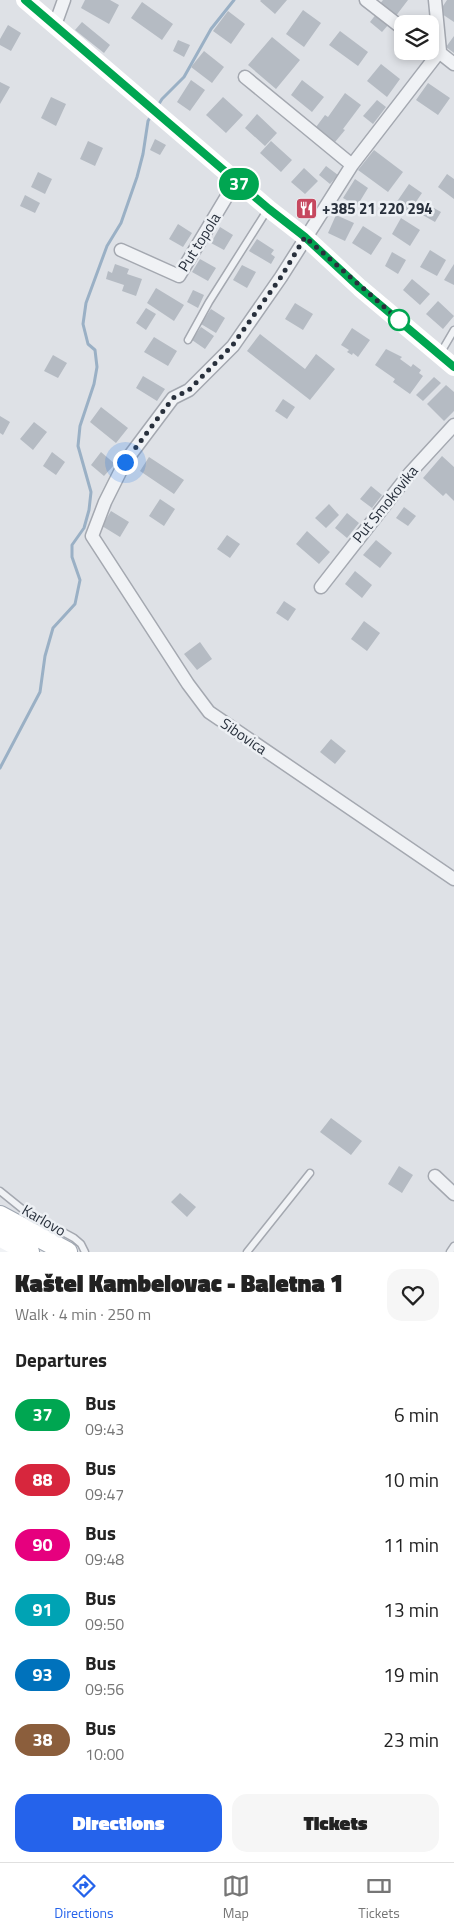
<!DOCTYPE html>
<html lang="en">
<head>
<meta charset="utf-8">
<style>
  :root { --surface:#fff; --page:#f6f6f6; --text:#222; --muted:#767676; --line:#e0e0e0; --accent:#2563eb }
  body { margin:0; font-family:"Titillium Web",sans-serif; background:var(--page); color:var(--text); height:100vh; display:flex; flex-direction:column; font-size:19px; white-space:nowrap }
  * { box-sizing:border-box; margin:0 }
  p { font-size:16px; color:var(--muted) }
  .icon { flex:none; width:28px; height:28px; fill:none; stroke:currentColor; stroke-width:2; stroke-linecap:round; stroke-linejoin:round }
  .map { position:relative; height:1252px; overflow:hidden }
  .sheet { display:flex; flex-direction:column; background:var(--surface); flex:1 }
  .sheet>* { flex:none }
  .badge { padding:0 10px; border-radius:16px; font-size:18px; line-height:32px }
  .fabs { position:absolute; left:394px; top:15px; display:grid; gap:10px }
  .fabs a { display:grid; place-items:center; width:45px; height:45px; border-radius:10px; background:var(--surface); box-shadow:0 2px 8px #0003; font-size:25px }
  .you { position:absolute; width:25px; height:25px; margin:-12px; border:4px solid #fff; border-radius:50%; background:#1a73e8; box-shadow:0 0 0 8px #1a73e833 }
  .map>.badge { position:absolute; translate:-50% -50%; box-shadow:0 0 0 2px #fff }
  h2 { padding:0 15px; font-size:19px; line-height:45px }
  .round { display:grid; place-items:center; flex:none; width:52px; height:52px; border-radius:15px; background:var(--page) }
  .summary { display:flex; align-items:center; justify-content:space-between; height:85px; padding:0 15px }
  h1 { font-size:24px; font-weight:800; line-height:38px }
  .cta { display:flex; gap:10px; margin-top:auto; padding:10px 15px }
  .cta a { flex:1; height:58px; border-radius:15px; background:var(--accent); color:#fff; font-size:20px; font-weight:800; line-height:58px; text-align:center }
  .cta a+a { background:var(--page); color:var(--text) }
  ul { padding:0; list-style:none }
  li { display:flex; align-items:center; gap:15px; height:65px; padding:0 15px }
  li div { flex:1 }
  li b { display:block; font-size:19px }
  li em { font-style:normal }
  li .badge { min-width:55px; font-weight:700; text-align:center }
  .menu { display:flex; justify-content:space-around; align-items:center; height:70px; border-top:1px solid var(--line); background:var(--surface); font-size:14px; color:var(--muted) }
  .menu a { display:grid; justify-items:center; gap:2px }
  .menu .on { color:var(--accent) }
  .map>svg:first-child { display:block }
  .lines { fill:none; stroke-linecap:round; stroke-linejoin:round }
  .stream { stroke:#9ab0c5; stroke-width:3 }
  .building { fill:#b5bbc3 }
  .service-casing { stroke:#a4a8b0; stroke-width:9 }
  .minor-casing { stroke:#a4a8b0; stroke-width:15 }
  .primary-casing { stroke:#9ea6b1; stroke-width:22 }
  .service { stroke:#f0f2f5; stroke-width:6 }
  .minor { stroke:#f0f2f5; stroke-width:12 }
  .secondary { stroke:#fff; stroke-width:18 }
  .primary { stroke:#fff; stroke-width:20 }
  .line-casing { stroke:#fff; stroke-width:11 }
  .line { stroke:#00a651; stroke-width:8 }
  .walk { stroke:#28303c; stroke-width:5; stroke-dasharray:0 9 }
  .stop-dot { fill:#fff; stroke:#00a651; stroke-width:2.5 }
  .labels { text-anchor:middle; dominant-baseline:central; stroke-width:5; stroke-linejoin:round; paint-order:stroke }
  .poi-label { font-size:15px; font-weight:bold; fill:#28303c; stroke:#edf0f4; text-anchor:start }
  .street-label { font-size:15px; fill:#28303c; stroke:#edf0f4 }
</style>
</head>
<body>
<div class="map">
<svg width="454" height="1252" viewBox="0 0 454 1252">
  <rect width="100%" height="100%" fill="#dee1e6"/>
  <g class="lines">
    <path class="stream" d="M157,107L162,99L184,77L211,29L234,0
      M0,768L40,692L45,656L53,628L75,604L80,580L72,557V545L84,528L89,510L91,492L78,446L80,426L94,384L97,367L95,350L88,344L83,324L86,303L107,246L121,223L137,177L143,154L148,121L151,116"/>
  </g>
  <path class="building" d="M85,0H110L119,5L109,24L81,8Z
    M261,0H287L275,14L260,1Z
    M383,0H408L395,17L379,5Z
    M447,0H454V22L439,12Z
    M142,2L173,24L162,40L131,18Z
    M303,10L321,23L304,47L286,34Z
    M228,11L245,24L231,44L213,31Z
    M377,13L389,24L382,32L370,22Z
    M82,22L110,45L104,53L75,30Z
    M8,25L21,33L11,51L0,45V39Z
    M340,31L368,52L358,66L329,45Z
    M454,36V53L446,47Z
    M272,37L300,60L276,89L248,65Z
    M178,40L190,45L184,57L173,51Z
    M204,51L224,67L212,83L191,67Z
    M381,64L400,79L387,97L367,81Z
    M191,80L205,90L190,111L177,102Z
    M302,80L324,97L312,112L291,95Z
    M0,82L10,87L0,104Z
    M428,83L450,98L438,115L416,100Z
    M345,93L361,105L343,129L345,130L335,142L316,127L325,115L328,117Z
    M51,97L66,104L56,126L41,118Z
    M223,97L243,115L226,133L206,115Z
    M377,100L386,107L373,124L363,116Z
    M257,114L277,133L265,146L245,128Z
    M155,139L166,145L160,155L150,150Z
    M88,141L103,148L95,166L80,159Z
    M271,141L292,160L281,172L260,153Z
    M374,150L403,172L388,192L358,170Z
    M326,166L338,175L330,184L319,175Z
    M304,168L318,181L305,194L291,182Z
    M38,172L52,179L45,194L31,187Z
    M447,174L454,179V199L438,187Z
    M355,179L368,188L357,206L343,198Z
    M409,184L422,193L409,212L396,203Z
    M25,195L40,203L35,213L20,206Z
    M425,203L441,212L435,222L419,213Z
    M336,215L354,223L345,241L328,233Z
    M401,218L420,230L410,246L392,234Z
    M178,224L192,233L183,247L169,239Z
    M363,226L382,238L371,255L352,243Z
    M220,227L233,235L224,250L211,243Z
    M257,239L274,250L271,254L275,257L271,264L249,251Z
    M430,250L446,260L437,276L420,267Z
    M392,252L406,260L398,274L385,266Z
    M200,259L216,268L208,281L192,272Z
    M115,264L129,269L127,274L142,279L136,296L122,291L124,285L106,279L108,271L112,273Z
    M454,264V285L444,280Z
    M242,265L256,272L247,288L233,280Z
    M412,279L430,294L420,305L403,290Z
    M156,288L184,305L174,321L147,303Z
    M193,290L204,295L198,308L187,302Z
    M438,301L454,316L443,329L426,314Z
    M295,303L313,314L303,330L285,319Z
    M146,308L156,314L146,330L136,323Z
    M211,309L225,318L216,333L201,324Z
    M201,327L214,336L205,349L192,340Z
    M352,328L370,340L358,357L353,353L352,355L347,352L349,350L341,345Z
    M260,334L305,369L316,354L335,369L310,400L247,351Z
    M154,337L177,351L168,366L144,352Z
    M386,349L402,357L400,359L411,367L413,364L421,370L419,373L423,376L410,394L393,382L395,379L375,365Z
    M53,355L67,363L58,378L44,371Z
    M143,376L165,389L157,401L136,388Z
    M434,377L441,383L423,401L416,395Z
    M446,385L454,392V411L444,421L427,404Z
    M283,399L295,407L287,419L275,411Z
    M101,407L128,428L116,443L90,422Z
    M0,416L10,422L3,435L0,433Z
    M34,422L47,432L33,450L20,439Z
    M52,452L65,462L56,475L43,466Z
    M101,452L115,464L104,476L91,465Z
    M442,456L454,467V501L446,493L443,496L423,478Z
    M149,457L184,480L174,494L140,471Z
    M371,486L382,495L372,508L360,499Z
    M160,499L175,509L164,526L149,516Z
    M329,504L339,515L326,528L315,518Z
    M404,507L416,516L408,526L396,518Z
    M111,511L129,522L120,537L102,526Z
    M347,513L359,523L347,538L335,528Z
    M307,531L330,552L319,564L296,544Z
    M227,535L240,544L230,558L217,549Z
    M376,540L392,553L380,568L363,555Z
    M355,571L372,585L362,598L345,584Z
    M284,601L296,609L288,621L276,613Z
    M364,621L380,633L367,651L351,639Z
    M200,642L212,659L197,670L184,654Z
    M331,739L346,751L335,764L320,752Z
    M331,1118L362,1141L351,1155L320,1132Z
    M399,1166L413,1175L402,1193L388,1184Z
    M180,1193L196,1207L187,1217L171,1202Z"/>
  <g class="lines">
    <defs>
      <path id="service" d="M188,340L209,302L268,209
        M440,354L454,330
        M0,1191L26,1212L74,1238L81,1244L85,1252
        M0,1249L5,1252
        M247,1252L310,1173
        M450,1252L454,1246"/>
      <path id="minor" d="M366,0L402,28
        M435,0L440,51L352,165L281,277L233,346L189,390L173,398L125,462L105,502L92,536L188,684L209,712L454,879
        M55,25L64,0
        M430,45L454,64
        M245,77L352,165
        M121,250L179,276L236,181
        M321,587L410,473L454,425
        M435,1176L454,1194"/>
      <path id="primary" d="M0,1216L67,1252
        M0,1236L29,1252"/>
    </defs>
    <use href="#service" class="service-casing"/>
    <use href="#minor" class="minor-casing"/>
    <use href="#primary" class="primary-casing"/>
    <use href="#service" class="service"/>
    <use href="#minor" class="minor"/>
    <path class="secondary" d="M25,0L269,209L305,237L360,288L454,367"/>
    <use href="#primary" class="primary"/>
  </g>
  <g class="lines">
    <defs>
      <path id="line" d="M25,0L269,209L305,237L360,288L454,367"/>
    </defs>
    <use href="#line" class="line-casing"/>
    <use href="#line" class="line"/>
    <path class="walk" d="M125,462L173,398L189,390L232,346L281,277L305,237L399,320"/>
  </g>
  <defs>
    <symbol id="restaurant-square" viewBox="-11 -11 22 22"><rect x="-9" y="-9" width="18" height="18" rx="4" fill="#c6485f" stroke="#edf0f4"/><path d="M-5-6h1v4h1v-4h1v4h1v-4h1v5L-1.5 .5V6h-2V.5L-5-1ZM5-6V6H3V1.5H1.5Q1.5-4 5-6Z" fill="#fff"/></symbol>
  </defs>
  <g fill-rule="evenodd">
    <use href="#restaurant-square" x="294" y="196" width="25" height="25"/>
  </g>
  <circle class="stop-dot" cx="399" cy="320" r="10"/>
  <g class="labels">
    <g class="poi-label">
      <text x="322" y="208">+385 21 220 294</text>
    </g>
    <g class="street-label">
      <text transform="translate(199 242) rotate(-58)">Put topola</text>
      <text transform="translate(385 504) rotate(-51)">Put Smokovika</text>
      <text transform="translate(244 736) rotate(34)">Sibovica</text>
      <text transform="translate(44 1220) rotate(30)">Karlovo</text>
    </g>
  </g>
</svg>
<div class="fabs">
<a><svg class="icon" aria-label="layers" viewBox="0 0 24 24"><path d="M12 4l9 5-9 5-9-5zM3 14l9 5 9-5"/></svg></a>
</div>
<div class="you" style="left:125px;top:462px"></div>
<b class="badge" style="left:239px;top:184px;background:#00a651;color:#fff">37</b>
</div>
<section class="sheet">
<div class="summary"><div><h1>Kaštel Kambelovac - Baletna 1</h1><p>Walk · 4 min · 250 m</p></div><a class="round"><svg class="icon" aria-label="heart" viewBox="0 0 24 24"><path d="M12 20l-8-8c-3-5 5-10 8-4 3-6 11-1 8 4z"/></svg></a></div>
<h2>Departures</h2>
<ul>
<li><span class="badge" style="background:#00a651;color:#fff">37</span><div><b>Bus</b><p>09:43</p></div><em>6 min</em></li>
<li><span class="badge" style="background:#d7263d;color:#fff">88</span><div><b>Bus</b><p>09:47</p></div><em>10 min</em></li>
<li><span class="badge" style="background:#e6007e;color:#fff">90</span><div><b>Bus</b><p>09:48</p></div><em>11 min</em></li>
<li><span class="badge" style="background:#00a3b4;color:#fff">91</span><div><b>Bus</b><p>09:50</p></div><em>13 min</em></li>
<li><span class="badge" style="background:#0072bc;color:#fff">93</span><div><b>Bus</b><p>09:56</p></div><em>19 min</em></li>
<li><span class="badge" style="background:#8b5e3c;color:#fff">38</span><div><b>Bus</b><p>10:00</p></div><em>23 min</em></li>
</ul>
<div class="cta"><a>Directions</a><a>Tickets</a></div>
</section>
<nav class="menu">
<a class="on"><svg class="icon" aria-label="directions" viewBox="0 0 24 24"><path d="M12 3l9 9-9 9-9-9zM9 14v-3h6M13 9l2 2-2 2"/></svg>Directions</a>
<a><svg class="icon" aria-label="map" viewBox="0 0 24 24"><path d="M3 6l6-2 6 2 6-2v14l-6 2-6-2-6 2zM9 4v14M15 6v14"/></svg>Map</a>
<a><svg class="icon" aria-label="tickets" viewBox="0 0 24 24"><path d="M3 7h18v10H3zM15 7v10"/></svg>Tickets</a>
</nav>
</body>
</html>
